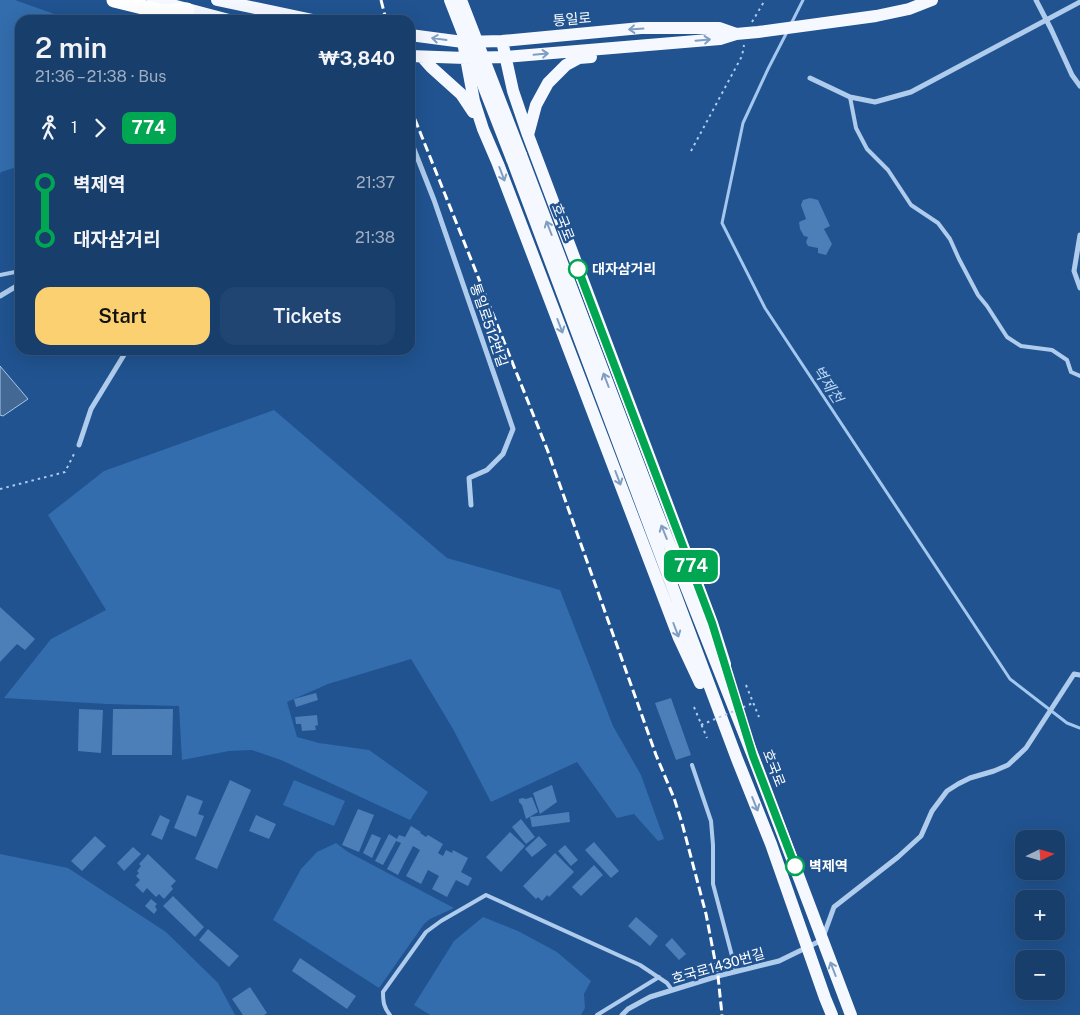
<!DOCTYPE html>
<html lang="en">
<head>
<meta charset="utf-8">
<style>
  :root { --surface:#183e6c; --page:#214572; --text:#f1f3f6; --muted:#9faec2; --line:#36577f; --accent:#fad070 }
  body { margin:0; font-family:"Public Sans","Noto Sans KR",sans-serif; background:var(--page); color:var(--text); height:100vh; display:flex; flex-direction:column; font-size:19px; white-space:nowrap }
  * { box-sizing:border-box; margin:0 }
  p { font-size:16px; color:var(--muted) }
  .icon { flex:none; width:28px; height:28px; fill:none; stroke:currentColor; stroke-width:2; stroke-linecap:round; stroke-linejoin:round }
  .map { position:relative; flex:1; overflow:hidden }
  .sheet { position:absolute; left:15px; top:15px; width:400px; height:340px; display:flex; flex-direction:column; background:var(--surface); border-radius:15px; box-shadow:0 5px 20px #0002,0 0 0 1px var(--line) }
  .sheet>* { flex:none }
  .badge { padding:0 10px; border-radius:8px; font-size:18px; line-height:32px }
  .needle { width:32px; rotate:85deg }
  .tools { position:absolute; left:1015px; top:830px; display:grid; gap:10px }
  .tools a { display:grid; place-items:center; width:50px; height:50px; border-radius:10px; background:var(--surface); box-shadow:0 5px 20px #0002,0 0 0 1px var(--line); font-size:25px }
  .map>.badge { position:absolute; translate:-50% -50%; box-shadow:0 0 0 2px #fff }
  .legs { display:flex; align-items:center; gap:8px; height:55px; padding:0 20px; font-size:16px }
  .legs p { margin-inline-start:auto }
  .head { display:flex; align-items:center; justify-content:space-between; height:85px; padding:0 20px }
  h1 { font-size:28px; font-weight:600; line-height:38px }
  .action { display:flex; gap:10px; margin-top:auto; padding:10px 20px }
  .action a { flex:1; height:58px; border-radius:15px; background:var(--accent); color:#111; font-size:20px; font-weight:600; line-height:58px; text-align:center }
  .action a+a { background:var(--page); color:var(--text) }
  ul { padding:0 20px; list-style:none }
  li { display:flex; align-items:center; gap:18px; height:55px; font-size:19px }
  li i { display:grid; place-items:center; width:8px; height:100%; margin:0 6px; background:currentColor }
  li i::after { content:''; width:12px; height:12px; margin:-6px; border:4px solid; border-radius:50%; background:var(--surface) }
  li p { margin-inline-start:auto }
  li:first-child i { background:linear-gradient(#0000 50%,currentColor 0) }
  li:last-child i { background:linear-gradient(currentColor 50%,#0000 0) }
  .map>svg:first-child { display:block }
  .green { fill:#336dad }
  .water { fill:#446894; stroke:#a3c7ee }
  .lines { fill:none; stroke-linecap:round; stroke-linejoin:round }
  .stream { stroke:#a3c7ee; stroke-width:3 }
  .building { fill:#4c7fb8 }
  .path { stroke:#afcced; stroke-width:2; stroke-dasharray:2.5 4; stroke-linecap:butt }
  .lane { stroke:#afcced; stroke-width:4 }
  .street { stroke:#afcced; stroke-width:5 }
  .primary { stroke:#f5f9ff; stroke-width:12 }
  .highway { stroke:#fff; stroke-width:15 }
  .rail { stroke:#fff; stroke-width:3; stroke-dasharray:9 4; stroke-linecap:butt }
  .path-bridge { stroke:#afcced; stroke-width:2; stroke-dasharray:2.5 4; stroke-linecap:butt }
  .primary-bridge { stroke:#f5f9ff; stroke-width:12 }
  .oneway { stroke:#809ec2 }
  .line-1-casing { stroke:#fff; stroke-width:11 }
  .line-1 { stroke:#00a651; stroke-width:8 }
  .stop-1-dot { fill:#fff; stroke:#00a651; stroke-width:2.5 }
  .labels { text-anchor:middle; dominant-baseline:central; stroke-width:5; stroke-linejoin:round; paint-order:stroke }
  .street-label { font-size:14px; fill:#fff; stroke:#205390 }
  .stop-label { font-size:14px; font-weight:bold; fill:#fff; stroke:#205390; text-anchor:start }
  .water-label { font-size:15px; font-style:italic; fill:#bbd6f4; stroke:#205390 }
</style>
</head>
<body>
<div class="map">
<svg width="1080" height="1015" viewBox="0 0 1080 1015">
  <rect width="100%" height="100%" fill="#205390"/>
  <path class="green" d="M0,0H15L60,16L61,20H20V166L1,172L0,174Z
    M274,410L447,558L560,590L613,726L641,775L664,839L658,841L634,814L617,818L577,762L491,802L453,729L411,659L328,684L287,702L297,737L319,743L369,750L428,792L410,820L281,760L252,750L229,751L182,760L179,706L107,704L4,698L51,639L106,610L48,515L104,471Z
    M294,780L345,801L334,826L283,805Z
    M336,843L348,852L454,908L430,919L424,924L379,988L273,920L301,869L317,852Z
    M0,854L68,868L166,932L218,983L235,1015H0Z
    M483,917L518,931L557,952L591,981L584,994L585,1008L581,1015H430L414,1005L454,941Z"/>
  <path class="water" d="M0,366L28,399L3,416L0,415Z"/>
  <g class="lines">
    <path class="stream" d="M791,24L803,0
      M787,32L768,69L743,123L722,223L765,308L1010,679L1067,723L1080,728"/>
  </g>
  <path class="building" d="M810,198L818,200L830,226L824,229L832,244L826,255L818,253V248L808,246L806,242L808,237L804,236L800,229L799,222L806,219L801,205L803,200Z
    M0,607L35,639L25,650L17,644L0,662Z
    M316,693L318,700L296,707L294,699Z
    M671,698L691,755L676,760L655,703Z
    M79,709L103,710L101,753L78,751Z
    M113,709H173L172,755H112Z
    M317,715L318,725L315,726L316,730L302,731L301,724H296L295,717Z
    M230,780L251,790L217,869L195,859Z
    M552,785L557,802L540,814L533,793Z
    M187,795L203,801L198,814L204,816L196,837L174,828Z
    M532,797L538,812L526,819L522,805L519,802V799L523,798L526,799Z
    M358,809L374,815L359,852L342,845Z
    M569,812L570,822L532,827L530,817Z
    M160,815L170,820L162,840L151,835Z
    M256,815L276,824L269,839L249,831Z
    M521,819L535,837L526,844L512,827Z
    M411,826L421,832L420,833L426,837L428,835L443,844L438,853L443,856L446,850L452,853L453,850L468,858L461,872L472,878L468,886L456,880L447,897L432,889L439,876L428,870L421,884L406,876L420,850L413,846L398,875L387,869L401,843L396,841L383,865L375,861L389,834L397,839L399,835L405,837Z
    M510,832L525,846L501,872L486,857Z
    M372,834L381,838L372,858L363,853Z
    M95,836L106,846L82,871L71,861Z
    M539,836L547,845L532,857L525,849Z
    M594,842L619,871L611,878L585,850Z
    M565,845L578,860L571,866L558,851Z
    M133,847L141,854L124,871L117,863Z
    M555,853L574,872L549,897L547,895L542,901L538,897L536,899L523,886Z
    M148,854L176,881L171,886L173,889L164,899L159,894L156,897L147,888L143,893L135,885L140,880L136,876L139,873L137,871L141,866L139,864Z
    M594,865L603,875L581,896L572,887Z
    M173,896L204,927L195,937L163,906Z
    M151,899L157,904L155,906L157,910L154,914L145,906Z
    M636,917L658,936L650,946L628,926Z
    M208,929L239,956L229,967L199,940Z
    M672,938L686,954L679,960L665,945Z
    M300,958L356,996L347,1009L292,971Z
    M250,987L267,1013L264,1015H243L232,999Z"/>
  <g class="lines">
    <path class="path" d="M752,22L765,0
      M691,151L742,56L744,45
      M0,489L65,472L75,452
      M746,685L759,717
      M694,707L707,738"/>
    <path class="lane" d="M850,97L856,128L867,149L888,170L911,205L938,223L950,239L959,259L978,295L987,306L1007,337L1021,346L1052,350L1067,360L1071,372L1080,376
      M0,275L20,271
      M692,765L711,821L713,845V884L736,971
      M390,1015C384,1008 383,1002 383,992L426,932L441,921L486,895L640,965L667,983L672,990
      M597,1015L659,977"/>
    <path class="street" d="M1036,0L1051,29L1072,75L1080,86
      M258,20L260,9
      M810,78L850,97L875,102L911,92L1080,2
      M410,139L434,200L513,429L503,454L487,470L469,478L471,505
      M1080,235L1074,271L1080,288
      M0,296L20,284
      M79,445L91,409L127,350
      M622,1015L628,1009L650,997L718,976L779,961L822,940L834,907L898,857L921,836L932,811L947,791L958,784L970,778L994,771L1008,765L1026,748L1074,674L1080,675"/>
    <path class="primary" d="M153,0L229,20
      M217,0L313,20
      M410,35L463,42L502,41L641,28H719L736,34
      M502,41L513,91L528,135L712,623L725,664
      M463,42L474,101L483,129L498,164L679,638L700,683
      M410,56L465,58L505,57L720,39L736,34L758,32L876,16L909,9L932,0
      M422,57L431,67L461,94L473,112
      M528,135L536,105L548,83L566,65L579,58L591,57
      M521,155L657,513L753,756L851,1015
      M512,159L737,759L771,844L825,998L832,1015"/>
    <path class="highway" d="M114,0L163,12L187,10"/>
    <path class="rail" d="M381,0L386,20
      M410,107L547,449L656,755L674,798L682,823L706,914L718,976L722,1015"/>
    <path class="path-bridge" d="M701,725L753,703"/>
    <path class="primary-bridge" d="M450,0L512,159
      M461,0L521,155"/>
  </g>
  <defs><path id="oneway-shaft" d="M-6 0H5M1.5-3L5.5 0L1.5 3" fill="none" stroke-width="1.6" stroke-linecap="round" stroke-linejoin="round" transform="scale(1.25)"/></defs>
  <g class="oneway">
    <use href="#oneway-shaft" transform="translate(636 29) rotate(176)"/>
    <use href="#oneway-shaft" transform="translate(439 39) rotate(-172)"/>
    <use href="#oneway-shaft" transform="translate(703 40) rotate(-5)"/>
    <use href="#oneway-shaft" transform="translate(541 54) rotate(-5)"/>
    <use href="#oneway-shaft" transform="translate(502 174) rotate(69)"/>
    <use href="#oneway-shaft" transform="translate(549 228) rotate(-111)"/>
    <use href="#oneway-shaft" transform="translate(560 326) rotate(69)"/>
    <use href="#oneway-shaft" transform="translate(606 380) rotate(-111)"/>
    <use href="#oneway-shaft" transform="translate(618 478) rotate(69)"/>
    <use href="#oneway-shaft" transform="translate(664 532) rotate(-112)"/>
    <use href="#oneway-shaft" transform="translate(676 630) rotate(69)"/>
    <use href="#oneway-shaft" transform="translate(755 804) rotate(68)"/>
    <use href="#oneway-shaft" transform="translate(833 969) rotate(-111)"/>
  </g>
  <g class="lines">
    <defs>
      <path id="line-1" d="M578,269L712,623L753,756L795,866"/>
    </defs>
    <use href="#line-1" class="line-1-casing"/>
    <use href="#line-1" class="line-1"/>
  </g>
  <g class="stop-1-dot">
    <circle cx="578" cy="269" r="9"/>
    <circle cx="795" cy="866" r="9"/>
  </g>
  <g class="labels">
    <g class="street-label">
      <text transform="translate(572 19) rotate(-5)">통일로</text>
      <text transform="translate(563 222) rotate(69)">호국로</text>
      <text transform="translate(489 325) rotate(71)">통일로512번길</text>
      <text transform="translate(774 768) rotate(69)">호국로</text>
      <text transform="translate(718 966) rotate(-16)">호국로1430번길</text>
    </g>
    <g class="stop-label">
      <text x="592" y="269">대자삼거리</text>
      <text x="809" y="866">벽제역</text>
    </g>
    <g class="water-label">
      <text transform="translate(828 384) rotate(57)">벽제천</text>
    </g>
  </g>
</svg>
<div class="tools">
<a><svg class="needle" viewBox="-14 -14 28 28"><path d="M0-13l5 13h-10z" fill="#e53935"/><path d="M0 13l5-13h-10z" fill="#9faec2"/></svg></a>
<a>+</a>
<a>−</a>
</div>
<b class="badge" style="left:691px;top:566px;background:#00a651;color:#fff">774</b>
<section class="sheet">
<div class="head"><div><h1>2 min</h1><p>21:36 – 21:38 · Bus</p></div><b>₩3,840</b></div>
<div class="legs"><svg class="icon" aria-label="walk" viewBox="0 0 24 24"><circle cx="13" cy="4" r="2"/><path d="M13 8l-2 6 4 7M11 14l-3 7M7 12l3-4h3l4 4"/></svg>1<svg class="icon" aria-label="forward" viewBox="0 0 24 24"><path d="M9 5l7 7-7 7"/></svg><b class="badge" style="background:#00a651;color:#fff">774</b></div>
<ul>
<li><i style="color:#00a651"></i><b>벽제역</b><p>21:37</p></li>
<li><i style="color:#00a651"></i><b>대자삼거리</b><p>21:38</p></li>
</ul>
<div class="action"><a>Start</a><a>Tickets</a></div>
</section>
</div>
</body>
</html>
